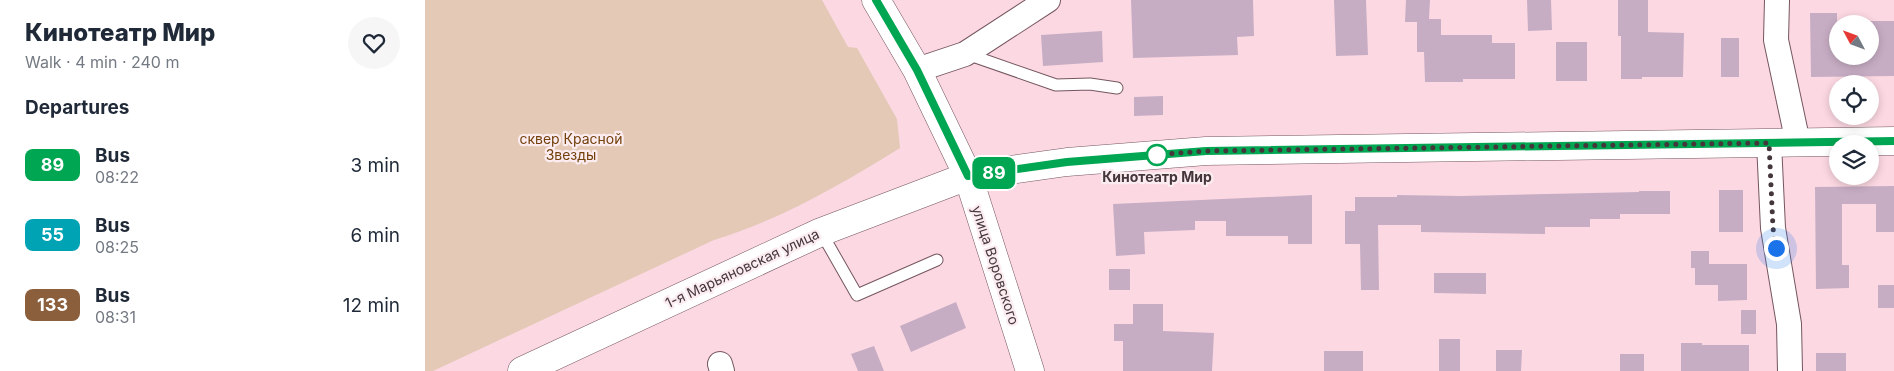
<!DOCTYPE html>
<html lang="en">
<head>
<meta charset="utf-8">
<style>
  :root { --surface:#fff; --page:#f6f6f7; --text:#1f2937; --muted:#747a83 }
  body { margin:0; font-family:Inter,sans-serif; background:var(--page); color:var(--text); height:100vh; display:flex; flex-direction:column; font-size:19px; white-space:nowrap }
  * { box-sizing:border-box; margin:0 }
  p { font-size:16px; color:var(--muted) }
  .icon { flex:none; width:28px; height:28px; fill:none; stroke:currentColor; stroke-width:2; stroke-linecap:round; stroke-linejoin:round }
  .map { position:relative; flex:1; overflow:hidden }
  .sheet { display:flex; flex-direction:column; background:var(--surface); width:425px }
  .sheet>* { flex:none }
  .badge { padding:0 10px; border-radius:8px; font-size:18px; line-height:32px }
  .needle { width:32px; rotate:311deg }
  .fabs { position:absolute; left:1404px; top:15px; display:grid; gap:10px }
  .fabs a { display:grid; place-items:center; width:50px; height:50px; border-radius:50%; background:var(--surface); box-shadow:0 2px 8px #0003; font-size:25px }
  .you { position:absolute; width:25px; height:25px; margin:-12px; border:4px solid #fff; border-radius:50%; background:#1a73e8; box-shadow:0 0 0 8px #1a73e833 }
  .map>.badge { position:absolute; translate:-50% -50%; box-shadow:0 0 0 2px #fff }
  h2 { padding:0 25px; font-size:19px; line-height:45px }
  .round { display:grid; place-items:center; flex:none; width:52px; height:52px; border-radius:26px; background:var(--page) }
  .summary { display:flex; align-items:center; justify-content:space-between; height:85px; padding:0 25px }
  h1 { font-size:24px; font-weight:800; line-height:38px }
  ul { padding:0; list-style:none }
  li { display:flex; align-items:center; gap:15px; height:70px; padding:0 25px }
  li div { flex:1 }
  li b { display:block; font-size:19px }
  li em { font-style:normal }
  li .badge { min-width:55px; font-weight:700; text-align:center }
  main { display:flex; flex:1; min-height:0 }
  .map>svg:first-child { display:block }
  .green { fill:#e3c9b6 }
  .building { fill:#c7adc4 }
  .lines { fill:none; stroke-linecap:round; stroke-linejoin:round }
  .lane-casing { stroke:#75565f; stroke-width:13 }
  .street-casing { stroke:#75565f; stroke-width:26 }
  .secondary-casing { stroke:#75565f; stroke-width:29 }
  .primary-casing { stroke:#75565f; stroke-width:29 }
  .lane { stroke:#fff; stroke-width:11 }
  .street { stroke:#fff; stroke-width:24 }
  .secondary { stroke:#fff; stroke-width:28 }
  .primary { stroke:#fff; stroke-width:28 }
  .line-casing { stroke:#fff; stroke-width:11 }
  .line { stroke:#00a651; stroke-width:8 }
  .walk { stroke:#44363a; stroke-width:5; stroke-dasharray:0 9 }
  .stop-dot { fill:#fff; stroke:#00a651; stroke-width:2.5 }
  .labels { text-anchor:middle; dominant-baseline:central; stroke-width:4.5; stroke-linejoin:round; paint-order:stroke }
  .park-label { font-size:14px; fill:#73400b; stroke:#fbecf0 }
  .stop-label { font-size:14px; font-weight:bold; fill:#44363a; stroke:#fbecf0 }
  .street-label { font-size:14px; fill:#44363a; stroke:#fbecf0 }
</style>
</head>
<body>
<main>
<section class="sheet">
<div class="summary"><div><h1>Кинотеатр Мир</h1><p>Walk · 4 min · 240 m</p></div><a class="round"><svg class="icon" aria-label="heart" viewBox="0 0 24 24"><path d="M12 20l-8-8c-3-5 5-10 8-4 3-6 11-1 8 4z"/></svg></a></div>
<h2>Departures</h2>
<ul>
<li><span class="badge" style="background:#00a651;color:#fff">89</span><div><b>Bus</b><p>08:22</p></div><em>3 min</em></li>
<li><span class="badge" style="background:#00a3b4;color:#fff">55</span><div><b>Bus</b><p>08:25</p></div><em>6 min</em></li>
<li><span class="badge" style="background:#8b5e3c;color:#fff">133</span><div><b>Bus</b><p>08:31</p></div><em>12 min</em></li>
</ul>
</section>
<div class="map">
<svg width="1469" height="371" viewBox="0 0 1469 371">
  <rect width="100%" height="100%" fill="#fcd8e2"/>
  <path class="green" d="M0,0H397L423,47L432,48L472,119L475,148C417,184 355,220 289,240L8,371H0Z"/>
  <path class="building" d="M706,0H828L829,36L812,37L813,55L708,58Z
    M909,0H941L943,55L911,56Z
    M981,0H1005L1004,19H1016V35H1067V43H1090V79H1038V82H1000L999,52H992V22H980Z
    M1102,0H1126L1127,30L1103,31Z
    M1193,0H1223V32L1259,33L1258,77H1217V79H1196V36H1193Z
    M1385,13H1412V56H1445V21H1469V76L1386,77Z
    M677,31L678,62L618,66L616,35Z
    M1296,38H1314V77H1296Z
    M1131,42H1162V81H1131Z
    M738,96V115L709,116V97Z
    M1469,186V232H1451V204H1417V265H1424V288L1391,289L1390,187Z
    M1294,190H1318V232H1294Z
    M1214,191H1245V214H1195V219H1165V227H1120V234L996,232V225H953L954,290H936L935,244H920V211H930V197H972V195L1036,196L1214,192Z
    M887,195V244H863V236H801V221H770V230L719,232L720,254L691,256L688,204Z
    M1266,251H1284V264H1322V300L1293,301V285H1270V268H1266Z
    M684,269H705V290H684Z
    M1009,273H1061V294L1009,293Z
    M1453,285H1469V308H1453Z
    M531,302L541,328L486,352L475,326Z
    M708,304H738V331L789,333L787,371H698V341H689V324H708Z
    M1316,310H1331V334H1316Z
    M1014,339H1035V371H1014Z
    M1256,343H1277V345H1324V371H1256Z
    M449,346L459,371H433L426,354Z
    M1071,350H1097L1096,371H1071Z
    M899,351H938V371H899Z
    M1391,353H1421V371H1391Z
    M1195,354H1219V371H1195Z"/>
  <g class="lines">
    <defs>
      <path id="lane" d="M542,54L631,85L665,84L692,88
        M396,232L432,295L512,260"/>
      <path id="street" d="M1352,0L1351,40L1373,143
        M492,70L540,54L623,0
        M1344,143L1348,228L1364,324L1365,371
        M295,364L297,371"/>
      <path id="secondary" d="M97,371L396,232L543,176"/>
      <path id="primary" d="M451,0L492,70L543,176L605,371
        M543,176L642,162L781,151L1469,141"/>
    </defs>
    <use href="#lane" class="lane-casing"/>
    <use href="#street" class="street-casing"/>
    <use href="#secondary" class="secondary-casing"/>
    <use href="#primary" class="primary-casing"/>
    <use href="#lane" class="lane"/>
    <use href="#street" class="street"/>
    <use href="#secondary" class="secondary"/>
    <use href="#primary" class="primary"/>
  </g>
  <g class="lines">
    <defs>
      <path id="line" d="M451,0L492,70L543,176L642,162L781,151L1469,141"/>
    </defs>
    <use href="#line" class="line-casing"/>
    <use href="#line" class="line"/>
    <path class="walk" d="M732,155H726L781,151L1344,143L1348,228L1351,248"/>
  </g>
  <circle class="stop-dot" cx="732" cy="155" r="10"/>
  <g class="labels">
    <g class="park-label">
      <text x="146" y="138">сквер Красной<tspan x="146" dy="16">Звезды</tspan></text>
    </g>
    <g class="stop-label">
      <text x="732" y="176">Кинотеатр Мир</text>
    </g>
    <g class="street-label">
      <text transform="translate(571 265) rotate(72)">улица Воровского</text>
      <text transform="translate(317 268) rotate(-25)">1-я Марьяновская улица</text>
    </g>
  </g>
</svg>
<div class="fabs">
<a><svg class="needle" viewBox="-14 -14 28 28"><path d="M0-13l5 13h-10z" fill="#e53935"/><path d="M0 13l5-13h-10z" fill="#747a83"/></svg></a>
<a><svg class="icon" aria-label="locate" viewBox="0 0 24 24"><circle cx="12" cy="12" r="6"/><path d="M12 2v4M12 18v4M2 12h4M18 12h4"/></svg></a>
<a><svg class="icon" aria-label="layers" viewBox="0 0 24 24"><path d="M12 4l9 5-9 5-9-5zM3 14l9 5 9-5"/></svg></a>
</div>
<div class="you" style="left:1351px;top:248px"></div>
<b class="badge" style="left:569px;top:173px;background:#00a651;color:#fff">89</b>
</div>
</main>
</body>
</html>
